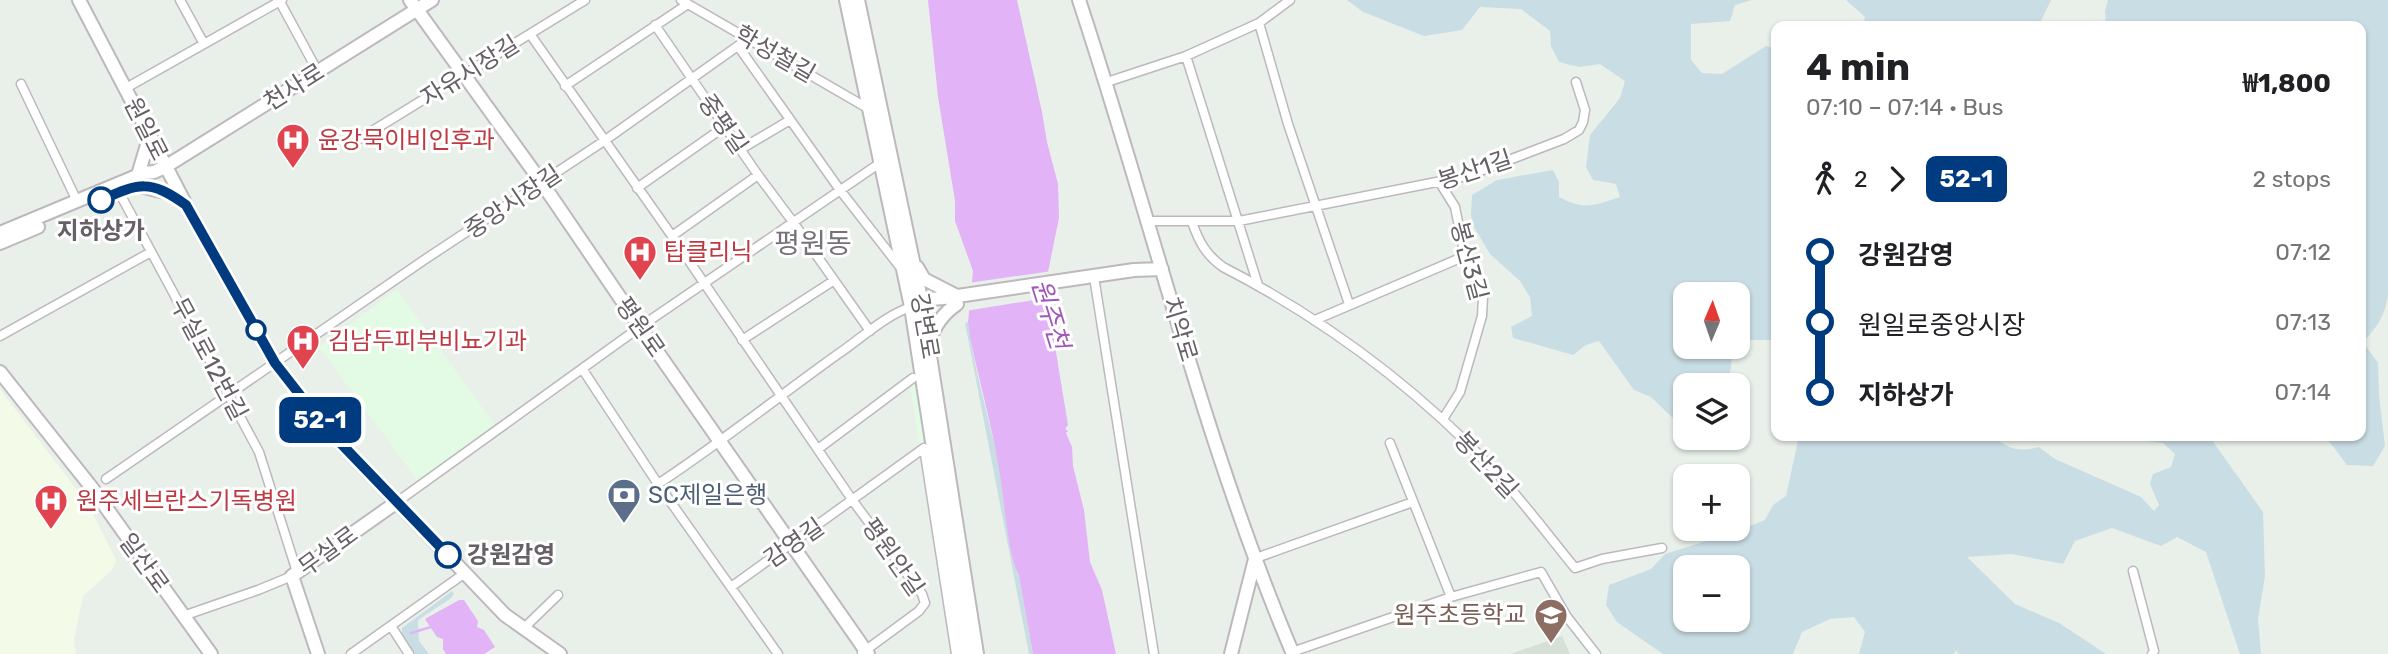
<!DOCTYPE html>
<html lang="en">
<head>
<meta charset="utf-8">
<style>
  :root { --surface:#fff; --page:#f6f6f6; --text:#202124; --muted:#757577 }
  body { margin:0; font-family:Rubik,"Noto Sans KR",sans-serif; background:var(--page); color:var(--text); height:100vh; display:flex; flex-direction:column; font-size:26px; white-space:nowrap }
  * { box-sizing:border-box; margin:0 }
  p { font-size:23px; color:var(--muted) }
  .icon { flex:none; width:38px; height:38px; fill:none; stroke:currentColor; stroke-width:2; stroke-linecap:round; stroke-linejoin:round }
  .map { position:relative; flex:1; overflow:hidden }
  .panel { position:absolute; left:1771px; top:21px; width:595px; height:420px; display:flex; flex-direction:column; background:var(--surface); border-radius:14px; box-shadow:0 2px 5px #0004 }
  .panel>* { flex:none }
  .badge { padding:0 14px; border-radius:10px; font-size:24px; line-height:46px }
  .needle { width:46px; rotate:2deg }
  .buttons { position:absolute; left:1673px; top:282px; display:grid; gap:14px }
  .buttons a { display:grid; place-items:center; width:77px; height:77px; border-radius:14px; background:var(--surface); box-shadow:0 2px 5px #0004; font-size:35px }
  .map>.badge { position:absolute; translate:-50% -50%; box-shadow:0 0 0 4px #fff }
  .legs { display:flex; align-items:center; gap:10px; height:77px; padding:0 35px; font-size:23px }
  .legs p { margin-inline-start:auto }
  .head { display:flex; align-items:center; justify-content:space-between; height:119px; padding:0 35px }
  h1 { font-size:38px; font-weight:700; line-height:52px }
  ul { padding:0 35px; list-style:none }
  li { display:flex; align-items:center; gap:24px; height:70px; font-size:26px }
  li i { display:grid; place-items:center; width:10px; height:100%; margin:0 9px; background:currentColor }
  li i::after { content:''; width:18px; height:18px; margin:-9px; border:5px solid; border-radius:50%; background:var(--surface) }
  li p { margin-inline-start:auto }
  li:first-child i { background:linear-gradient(#0000 50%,currentColor 0) }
  li:last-child i { background:linear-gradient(currentColor 50%,#0000 0) }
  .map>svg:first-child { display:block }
  .commercial { fill:#e3fbe4 }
  .education { fill:#d7e0d7 }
  .medical { fill:#f3fae8 }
  .green { fill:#c9dde4; fill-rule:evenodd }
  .water { fill:#e2b3f6 }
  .pier { fill:#e9f0e9 }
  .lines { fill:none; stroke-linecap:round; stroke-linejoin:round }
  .stream { stroke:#e2b3f6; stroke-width:2.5 }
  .street-casing { stroke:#bdb8bd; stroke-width:11 }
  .secondary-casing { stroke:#bdb7be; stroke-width:16 }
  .street { stroke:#fff; stroke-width:8 }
  .secondary { stroke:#fff; stroke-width:12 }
  .line-1-casing { stroke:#fff; stroke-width:16 }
  .line-1 { stroke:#003b80; stroke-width:10 }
  .stop-1-dot { fill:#fff; stroke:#003b80; stroke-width:3.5 }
  .labels { text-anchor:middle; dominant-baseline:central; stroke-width:6; stroke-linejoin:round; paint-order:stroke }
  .street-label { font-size:24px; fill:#666067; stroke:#fff }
  .health-label { font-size:24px; fill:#be3a42; stroke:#fff; text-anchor:start }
  .stop-label { font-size:24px; font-weight:bold; fill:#666067; stroke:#fff }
  .service-label { font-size:24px; fill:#4e5e75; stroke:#fff; text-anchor:start }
  .education-label { font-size:24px; fill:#785e54; stroke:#fff; text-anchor:end }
  .water-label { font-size:26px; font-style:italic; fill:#a357b8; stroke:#fff }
  .quarter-label { font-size:28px; fill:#777179; stroke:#fff }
</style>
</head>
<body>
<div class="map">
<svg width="2388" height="654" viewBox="0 0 2388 654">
  <rect width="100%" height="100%" fill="#e9f0e9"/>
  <path class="commercial" d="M397,290L495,425L418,481L319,347Z
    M917,383L959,654H953L910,385Z"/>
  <path class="education" d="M1562,636L1570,654H1510Z"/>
  <path class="medical" d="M0,389L89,506L115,558L116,562L112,570L83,596L74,640L76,654H0Z"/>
  <path class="green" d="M1347,0H1752L1735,5L1730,21L1691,24V60L1702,73L1722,74L1766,46L1776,49V348L1771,340H1738V294H1685V346L1731,347C1732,360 1732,373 1725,385H1685V425H1680L1651,397L1634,390L1599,341L1586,345L1573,355L1513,338L1511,327L1532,316L1530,297L1520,281L1490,254L1474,227L1471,216L1472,195L1497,180L1553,170L1559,182V197C1585,211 1594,205 1620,197L1616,184L1593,180L1586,167L1590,135L1620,98L1625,81L1600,64L1579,67L1559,62L1551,46L1550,31L1521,9L1480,7L1462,30L1424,36L1363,12Z
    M1846,0H2051L2041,21V26H1863L1865,17Z
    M2108,0H2388V296C2385,315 2377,328 2363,342L2378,363L2379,395L2385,446L2373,466L2347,465L2325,436H2361V26H2106L2105,11Z
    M968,322C974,370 989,417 999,465C1005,495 1006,550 1019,576L1033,654H1029L965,323Z
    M1799,436H1993C2009,450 2019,452 2039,447L2055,459L2141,497L2154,511L2159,505L2150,484L2153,474L2171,467L2175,454L2163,443L2147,441L2142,436H2209L2263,512L2265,576L2258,619L2261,654H2240L2206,552L2177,537L2161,546L2112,528L2075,541L2063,564L2012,554L1967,557L2015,604L2059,623L2106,654H1959L1956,650L1954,654H1859L1865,632L1854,617L1830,619L1802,632L1793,654H1663L1617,622L1606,605L1609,585L1651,569L1665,554L1729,534L1765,520L1773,505L1786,496ZM1738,567V620H1685V567Z
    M452,591L454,594L450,599L418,620L419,641L429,654H415L402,635V628Z"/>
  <path class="water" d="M928,0H1017L1042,112L1047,142L1058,184L1059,218L1048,272L1054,340L1068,425L1065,429L1068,431L1066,433L1072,447L1073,466L1084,510L1090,562L1102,590L1116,654H1033L1019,576C1006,550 1005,499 999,469C992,425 979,381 970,337L968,322L973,271L955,221V201L938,97Z
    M459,600H464L478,621L477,627L484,630L495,647L484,654H446L443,649V639L437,637L425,619Z"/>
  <path class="pier" d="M1052,271L1053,297L965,311L968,283Z"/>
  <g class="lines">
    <path class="stream" d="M411,633L431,627"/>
    <defs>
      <path id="street" d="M180,0L204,44
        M279,0L318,72
        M681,0L869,109
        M1259,23L1288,124L1349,304
        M655,25L758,175L793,222L870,331
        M530,34L672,236L853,501L922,594L925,603L919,611L862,653
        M738,46L840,190L900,267
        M1186,56L1258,285
        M1107,82L1186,56L1259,23L1290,0
        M21,84L77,201
        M565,86L688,4
        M126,88L282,0
        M356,141L585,0
        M741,149L790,120
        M1440,183L1455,207L1465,256L1476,277L1483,297L1482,316L1460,392L1443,419
        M637,188L724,127
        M119,192L259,452L297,572
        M1149,221H1239L1467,176L1564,139L1579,130L1583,122L1585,110L1576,82
        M1192,222C1199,242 1206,255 1223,267C1324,319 1415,387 1493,469C1522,500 1548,535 1575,568L1602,559L1662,548
        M672,236L758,175
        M1095,283L1154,654
        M1315,320L1465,256
        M0,336L151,252
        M742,340L833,281
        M583,370L658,484L778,654
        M1390,443L1451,597
        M818,449L913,378
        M106,479L424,260L604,141L749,38
        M658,484C720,443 778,397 838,354C859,340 887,314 911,307
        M397,502L640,327L880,163
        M1256,558L1413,502
        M2133,571L2154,651L2152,654
        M731,587L924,448L956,654
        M183,616L258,590L292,576
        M391,626L409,654
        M523,629L558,595
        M1292,652L1451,597L1541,572L1567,617L1596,654
        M351,654L465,573"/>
      <path id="secondary" d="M79,0L186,205L275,363L325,427L505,615L560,654
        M410,0L542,183L640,327L868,654
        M846,0L911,307L965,654
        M858,0L921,299L977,654
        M1079,0C1151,217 1204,444 1293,654
        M138,175L150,135
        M136,185L169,193L184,203
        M0,233L144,173L154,172L165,167L432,0
        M0,243L38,227
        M917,267L924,279L957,296
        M916,300L944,298L1134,270L1162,269
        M928,343C935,326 942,314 957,304
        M0,372L92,488L211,654
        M318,654L292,576L397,502
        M1231,654L1255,559"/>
    </defs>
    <use href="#street" class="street-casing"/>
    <use href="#secondary" class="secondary-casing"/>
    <use href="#street" class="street"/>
    <use href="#secondary" class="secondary"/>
  </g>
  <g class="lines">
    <defs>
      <path id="line-1" d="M101,200C139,183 150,179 186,205L275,363L325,427L448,555"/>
    </defs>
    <use href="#line-1" class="line-1-casing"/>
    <use href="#line-1" class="line-1"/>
  </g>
  <defs>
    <symbol id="hospital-pin" viewBox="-11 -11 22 30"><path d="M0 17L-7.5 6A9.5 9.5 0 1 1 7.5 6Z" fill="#e0444e" stroke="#fff"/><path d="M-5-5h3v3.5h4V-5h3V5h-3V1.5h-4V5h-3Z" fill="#fff"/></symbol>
    <symbol id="bank-pin" viewBox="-11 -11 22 30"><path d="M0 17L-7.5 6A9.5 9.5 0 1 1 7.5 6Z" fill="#5c6f8a" stroke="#fff"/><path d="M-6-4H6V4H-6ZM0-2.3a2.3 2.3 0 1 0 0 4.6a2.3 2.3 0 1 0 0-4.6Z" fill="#fff"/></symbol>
    <symbol id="school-pin" viewBox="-11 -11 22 30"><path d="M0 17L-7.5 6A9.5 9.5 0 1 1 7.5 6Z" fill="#8d6e63" stroke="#fff"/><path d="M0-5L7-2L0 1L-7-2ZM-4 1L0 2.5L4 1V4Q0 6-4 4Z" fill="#fff"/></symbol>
  </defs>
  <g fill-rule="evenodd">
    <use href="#hospital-pin" x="274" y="121" width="38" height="52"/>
    <use href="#hospital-pin" x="621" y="233" width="38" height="52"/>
    <use href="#hospital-pin" x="284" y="322" width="38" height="52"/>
    <use href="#bank-pin" x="605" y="476" width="38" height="52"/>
    <use href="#hospital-pin" x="32" y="482" width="38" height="52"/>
    <use href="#school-pin" x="1532" y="596" width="38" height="52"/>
  </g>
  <g class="stop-1-dot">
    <circle cx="101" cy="200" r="12"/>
    <circle cx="256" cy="330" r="9"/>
    <circle cx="448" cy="555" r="12"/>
  </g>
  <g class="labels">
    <g class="street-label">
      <text transform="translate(775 54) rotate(30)">학성철길</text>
      <text transform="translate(470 71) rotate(-32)">자유시장길</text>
      <text transform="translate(294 87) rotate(-32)">천사로</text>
      <text transform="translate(723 124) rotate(55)">중평길</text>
      <text transform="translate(146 129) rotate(63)">원일로</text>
      <text transform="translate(1475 170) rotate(-18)">봉산1길</text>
      <text transform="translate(513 202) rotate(-34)">중앙시장길</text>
      <text transform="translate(1469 261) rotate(75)">봉산3길</text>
      <text transform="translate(925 326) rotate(80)">강변로</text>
      <text transform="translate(640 327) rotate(55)">평원로</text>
      <text transform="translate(1180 329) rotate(73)">치악로</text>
      <text transform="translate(209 359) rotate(62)">무실로12번길</text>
      <text transform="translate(1486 465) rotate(47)">봉산2길</text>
      <text transform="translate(794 543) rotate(-35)">감영길</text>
      <text transform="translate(328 551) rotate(-36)">무실로</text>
      <text transform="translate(893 557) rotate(55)">평원안길</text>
      <text transform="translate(144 563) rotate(54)">일산로</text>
    </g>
    <g class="health-label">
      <text x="318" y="140">윤강묵이비인후과</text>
      <text x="664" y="252">탑클리닉</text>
      <text x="328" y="341">김남두피부비뇨기과</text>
      <text x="76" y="501">원주세브란스기독병원</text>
    </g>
    <g class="stop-label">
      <text x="101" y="231">지하상가</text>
      <text x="467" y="555" text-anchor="start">강원감영</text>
    </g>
    <g class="service-label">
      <text x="648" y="495">SC제일은행</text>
    </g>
    <g class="education-label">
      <text x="1526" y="615">원주초등학교</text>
    </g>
    <g class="water-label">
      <text transform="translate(1050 314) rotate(73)">원주천</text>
    </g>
    <g class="quarter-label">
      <text x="813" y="243">평원동</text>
    </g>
  </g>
</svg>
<div class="buttons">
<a><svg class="needle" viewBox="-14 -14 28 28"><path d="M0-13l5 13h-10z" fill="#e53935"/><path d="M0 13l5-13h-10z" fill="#757577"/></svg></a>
<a><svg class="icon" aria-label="layers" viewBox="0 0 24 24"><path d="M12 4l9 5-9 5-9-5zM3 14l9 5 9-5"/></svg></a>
<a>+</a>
<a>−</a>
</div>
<b class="badge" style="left:320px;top:420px;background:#003b80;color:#fff">52-1</b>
<section class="panel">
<div class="head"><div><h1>4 min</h1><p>07:10 – 07:14 · Bus</p></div><b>₩1,800</b></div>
<div class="legs"><svg class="icon" aria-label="walk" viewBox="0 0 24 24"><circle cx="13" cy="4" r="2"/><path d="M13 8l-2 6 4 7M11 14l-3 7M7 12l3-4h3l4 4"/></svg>2<svg class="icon" aria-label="forward" viewBox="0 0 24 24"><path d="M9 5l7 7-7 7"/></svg><b class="badge" style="background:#003b80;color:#fff">52-1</b><p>2 stops</p></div>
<ul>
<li><i style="color:#003b80"></i><b>강원감영</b><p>07:12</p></li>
<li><i style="color:#003b80"></i><span>원일로중앙시장</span><p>07:13</p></li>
<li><i style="color:#003b80"></i><b>지하상가</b><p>07:14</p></li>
</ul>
</section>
</div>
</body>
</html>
